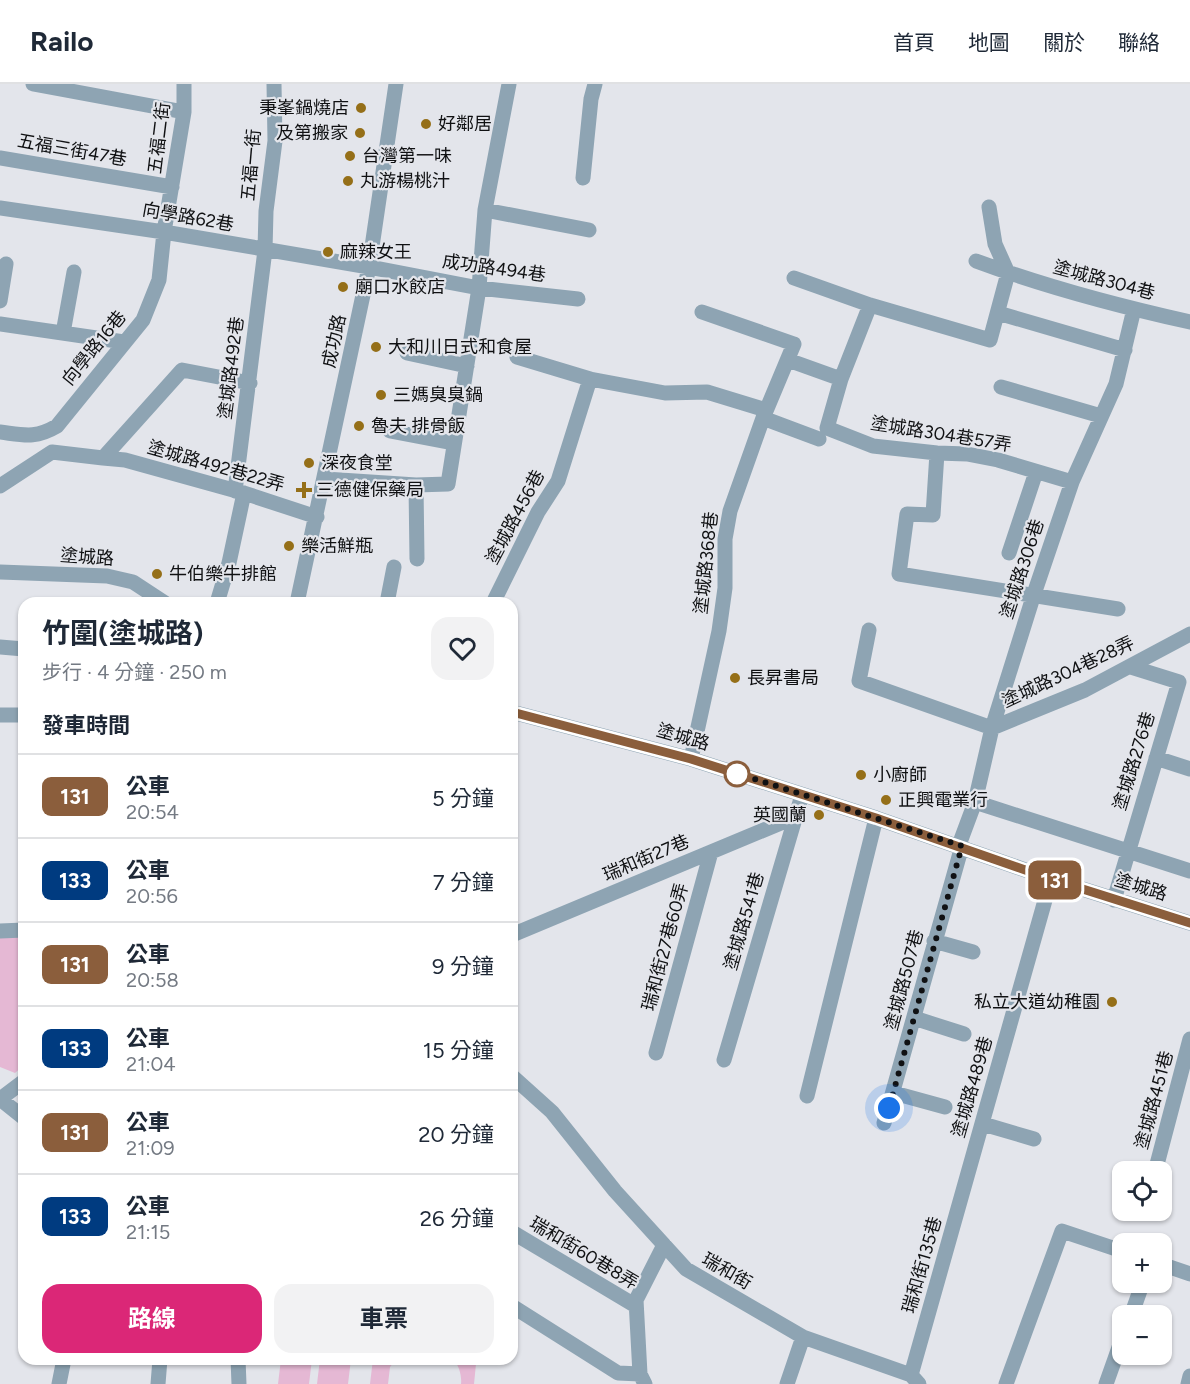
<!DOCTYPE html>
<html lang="zh-TW">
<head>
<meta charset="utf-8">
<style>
  :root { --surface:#fff; --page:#f2f2f3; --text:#1f2937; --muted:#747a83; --line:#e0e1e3; --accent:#db2777 }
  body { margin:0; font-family:Figtree,"Noto Sans TC",sans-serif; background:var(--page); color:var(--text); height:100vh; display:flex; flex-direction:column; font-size:22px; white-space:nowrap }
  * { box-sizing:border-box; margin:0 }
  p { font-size:20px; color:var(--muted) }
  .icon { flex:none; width:33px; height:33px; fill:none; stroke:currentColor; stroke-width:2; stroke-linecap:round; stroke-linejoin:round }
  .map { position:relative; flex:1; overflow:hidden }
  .panel { position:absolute; left:18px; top:513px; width:500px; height:768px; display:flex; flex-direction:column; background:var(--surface); border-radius:18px; box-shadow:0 2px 4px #0004 }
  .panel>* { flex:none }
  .badge { padding:0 12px; border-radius:9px; font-size:21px; line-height:39px }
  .fabs { position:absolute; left:1112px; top:1077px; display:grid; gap:12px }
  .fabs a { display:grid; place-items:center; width:60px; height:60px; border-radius:12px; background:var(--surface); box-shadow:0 2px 4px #0004; font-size:30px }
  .you { position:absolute; width:30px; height:30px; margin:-15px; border:4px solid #fff; border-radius:50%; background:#1a73e8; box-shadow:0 0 0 9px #1a73e833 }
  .map>.badge { position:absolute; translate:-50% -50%; box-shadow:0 0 0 3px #fff }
  h2 { padding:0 24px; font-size:22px; line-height:54px }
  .round { display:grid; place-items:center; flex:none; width:63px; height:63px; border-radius:18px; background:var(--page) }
  .overview { display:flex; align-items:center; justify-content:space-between; height:102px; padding:0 24px }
  h1 { font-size:28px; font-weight:700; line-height:45px }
  .cta { display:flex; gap:12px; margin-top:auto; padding:12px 24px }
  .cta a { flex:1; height:69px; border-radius:18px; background:var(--accent); color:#fff; font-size:24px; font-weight:700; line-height:69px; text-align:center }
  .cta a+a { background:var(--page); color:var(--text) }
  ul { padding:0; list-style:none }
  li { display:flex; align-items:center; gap:18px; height:84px; padding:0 24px; border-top:2px solid var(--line) }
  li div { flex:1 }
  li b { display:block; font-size:22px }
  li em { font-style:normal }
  li .badge { min-width:66px; font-weight:700; text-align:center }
  header { display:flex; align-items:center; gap:36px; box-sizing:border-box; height:84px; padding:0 30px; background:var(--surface); border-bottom:2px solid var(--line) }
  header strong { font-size:28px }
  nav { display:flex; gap:33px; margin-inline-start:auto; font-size:21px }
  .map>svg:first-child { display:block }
  .green { fill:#e5b8d4 }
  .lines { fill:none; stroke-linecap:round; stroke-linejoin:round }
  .minor { stroke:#8ea4b3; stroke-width:15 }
  .line-casing { stroke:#fff; stroke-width:14 }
  .line { stroke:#8b5e3c; stroke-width:9 }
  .walk { stroke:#101113; stroke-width:6; stroke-dasharray:0 10.8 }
  .poi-dot { fill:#956f18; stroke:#e3e5eb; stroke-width:2 }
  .stop-dot { fill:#fff; stroke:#8b5e3c; stroke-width:3 }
  .labels { text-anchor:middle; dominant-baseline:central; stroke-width:4.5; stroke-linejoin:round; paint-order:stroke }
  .poi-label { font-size:18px; fill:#101113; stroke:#e3e5eb; text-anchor:start }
  .street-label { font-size:18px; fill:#101113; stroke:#e3e5eb }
</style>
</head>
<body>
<header>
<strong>Railo</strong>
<nav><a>首頁</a><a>地圖</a><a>關於</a><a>聯絡</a></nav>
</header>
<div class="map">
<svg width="1190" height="1300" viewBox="0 0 1190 1300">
  <rect width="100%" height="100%" fill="#e3e5eb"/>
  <path class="green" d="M24,849V981L15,989L0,983V851Z
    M281,1275H312L309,1300H278Z
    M320,1275H351L348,1300H317Z
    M373,1275H396L390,1283L388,1300H370Z
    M453,1275H473L476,1280L474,1300H461C462,1292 459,1281 453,1275Z"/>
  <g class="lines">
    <path class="minor" d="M33,0L184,28
      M0,74L172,103
      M583,94L591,15L595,0
      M989,123L995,160L1008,189
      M0,124L164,148L369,183L479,204L578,215
      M485,126L589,146
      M976,177C1046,203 1118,222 1190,238
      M794,194L870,221L990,256L1008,189
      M0,217L6,180
      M870,221L841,295L827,344L873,362L937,369L967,370L998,376L1072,398
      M998,229L1125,266
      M0,240L124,258
      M63,249L74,188
      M407,269L467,282
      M517,273L590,295L665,309L707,308L766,326
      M788,276L841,295
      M1001,303L1101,332
      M763,334L819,355
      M390,347L453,359
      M0,348C24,351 35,355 57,342L143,236L159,196L164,148L184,28V0
      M937,369L933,431L907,430L899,490L1118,525
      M103,374L125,376L244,409L317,433
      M325,395L416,401L448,400L479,204L485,126L509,0
      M416,401L417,475
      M0,402L52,368L103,374L182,286L250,299
      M235,407L265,166L266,127L275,57L274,0
      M1009,469L1036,388
      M0,488L107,492L133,498L165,519
      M217,519L229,479L244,409
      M297,519L369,183L396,0
      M387,519L394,483
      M493,519L538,428L558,397L590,295
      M869,546L859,597L992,644L1085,606L1190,550
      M0,563L24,565
      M512,628L691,675L876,734L1051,795L1190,839
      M0,631H24
      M1156,674L1190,685
      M691,675L719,547L725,504V455L730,427L763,334L794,260L702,228
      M975,718L1190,787
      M959,761L975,718L992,644L1034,510L1072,398L1116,300L1134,225
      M1114,816L1179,598L1131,583
      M0,847L24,846
      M512,851L795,733
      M934,857L973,868
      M914,934L964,950
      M656,969L711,768
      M724,976L802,711
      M512,992L552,1028L615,1107L686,1185L803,1253L911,1291L919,1300
      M24,997L0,1015L24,1034
      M894,1009L945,1023
      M807,1012L876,734
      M884,1039L962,762
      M983,1040L1034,1055
      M1155,1088L1190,955
      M512,1148L636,1222
      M1161,1180L1190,1190
      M512,1222L618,1289L640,1290L645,1300
      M1131,1232L1143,1198
      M238,1275L239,1300
      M640,1290L636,1216L664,1161
      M911,1291L1051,795
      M59,1300L64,1275
      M158,1300L160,1275
      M787,1300L803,1253
      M1006,1300L1062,1147L1122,1167
      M1106,1300L1122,1255
      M1188,1300L1190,1292"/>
  </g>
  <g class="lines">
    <defs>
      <path id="line" d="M512,628L691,675L876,734L1051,795L1190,839"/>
    </defs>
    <use href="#line" class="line-casing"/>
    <use href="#line" class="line"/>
    <path class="walk" d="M737,690L736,689L962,762L889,1024"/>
  </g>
  <g class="poi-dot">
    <circle cx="361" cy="24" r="6"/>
    <circle cx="426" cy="40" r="6"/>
    <circle cx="360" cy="49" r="6"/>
    <circle cx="350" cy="72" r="6"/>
    <circle cx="348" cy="97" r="6"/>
    <circle cx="328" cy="168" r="6"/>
    <circle cx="343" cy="203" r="6"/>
    <circle cx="376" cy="263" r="6"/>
    <circle cx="381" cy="311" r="6"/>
    <circle cx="359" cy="342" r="6"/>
    <circle cx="309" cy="379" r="6"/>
    <path d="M301 397h6v6h6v6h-6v6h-6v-6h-6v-6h6z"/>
    <circle cx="289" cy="462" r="6"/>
    <circle cx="157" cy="490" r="6"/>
    <circle cx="735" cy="594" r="6"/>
    <circle cx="861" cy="691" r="6"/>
    <circle cx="886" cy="716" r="6"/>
    <circle cx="819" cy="731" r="6"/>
    <circle cx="1112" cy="918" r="6"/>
  </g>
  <circle class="stop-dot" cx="737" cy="690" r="12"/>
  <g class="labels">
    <g class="poi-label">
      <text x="349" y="24" text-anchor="end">秉峯鍋燒店</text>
      <text x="438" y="40">好鄰居</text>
      <text x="348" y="49" text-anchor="end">及第搬家</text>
      <text x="362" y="72">台灣第一味</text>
      <text x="360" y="97">丸游楊桃汁</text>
      <text x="340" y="168">麻辣女王</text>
      <text x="355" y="203">廟口水餃店</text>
      <text x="388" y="263">大和川日式和食屋</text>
      <text x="393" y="311">三媽臭臭鍋</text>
      <text x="371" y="342">魯夫 排骨飯</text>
      <text x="321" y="379">深夜食堂</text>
      <text x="316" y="406">三德健保藥局</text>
      <text x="301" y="462">樂活鮮瓶</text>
      <text x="169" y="490">牛伯樂牛排館</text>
      <text x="747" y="594">長昇書局</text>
      <text x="873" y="691">小廚師</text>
      <text x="898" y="716">正興電業行</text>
      <text x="807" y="731" text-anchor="end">英國蘭</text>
      <text x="1100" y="918" text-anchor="end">私立大道幼稚園</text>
    </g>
    <g class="street-label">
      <text transform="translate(159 54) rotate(-83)">五福二街</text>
      <text transform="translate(72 66) rotate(10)">五福三街47巷</text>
      <text transform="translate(251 81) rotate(-85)">五福一街</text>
      <text transform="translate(188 133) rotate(10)">向學路62巷</text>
      <text transform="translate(494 184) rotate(8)">成功路494巷</text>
      <text transform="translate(1104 196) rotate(15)">塗城路304巷</text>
      <text transform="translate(334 257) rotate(-78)">成功路</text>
      <text transform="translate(94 264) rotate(-51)">向學路16巷</text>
      <text transform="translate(231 284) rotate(-83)">塗城路492巷</text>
      <text transform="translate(941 350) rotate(9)">塗城路304巷57弄</text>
      <text transform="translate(216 382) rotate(16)">塗城路492巷22弄</text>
      <text transform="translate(515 433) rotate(-62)">塗城路456巷</text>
      <text transform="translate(87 473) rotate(4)">塗城路</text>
      <text transform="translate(706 479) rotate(-84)">塗城路368巷</text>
      <text transform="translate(1022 485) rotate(-72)">塗城路306巷</text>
      <text transform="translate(1068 588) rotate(-25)">塗城路304巷28弄</text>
      <text transform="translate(683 653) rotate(16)">塗城路</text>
      <text transform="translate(1134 677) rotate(-73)">塗城路276巷</text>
      <text transform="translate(646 774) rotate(-23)">瑞和街27巷</text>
      <text transform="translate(1141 803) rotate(17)">塗城路</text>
      <text transform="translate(744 837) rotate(-74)">塗城路541巷</text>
      <text transform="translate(665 863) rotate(-75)">瑞和街27巷60弄</text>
      <text transform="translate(904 896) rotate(-75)">塗城路507巷</text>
      <text transform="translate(972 1003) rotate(-74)">塗城路489巷</text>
      <text transform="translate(1154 1016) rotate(-75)">塗城路451巷</text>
      <text transform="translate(584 1169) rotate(31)">瑞和街60巷8弄</text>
      <text transform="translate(922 1181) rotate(-74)">瑞和街135巷</text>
      <text transform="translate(727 1187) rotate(30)">瑞和街</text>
    </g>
  </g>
</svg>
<div class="fabs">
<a><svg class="icon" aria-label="locate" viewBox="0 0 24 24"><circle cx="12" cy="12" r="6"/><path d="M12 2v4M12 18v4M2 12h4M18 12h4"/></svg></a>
<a>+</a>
<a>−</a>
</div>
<div class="you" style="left:889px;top:1024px"></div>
<b class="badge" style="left:1055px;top:796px;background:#8b5e3c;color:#fff">131</b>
<section class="panel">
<div class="overview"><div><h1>竹圍(塗城路)</h1><p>步行 · 4 分鐘 · 250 m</p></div><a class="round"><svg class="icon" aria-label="heart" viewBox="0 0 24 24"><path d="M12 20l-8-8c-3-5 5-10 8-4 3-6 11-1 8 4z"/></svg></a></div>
<h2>發車時間</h2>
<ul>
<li><span class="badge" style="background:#8b5e3c;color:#fff">131</span><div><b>公車</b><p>20:54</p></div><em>5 分鐘</em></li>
<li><span class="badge" style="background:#003b80;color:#fff">133</span><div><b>公車</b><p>20:56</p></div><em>7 分鐘</em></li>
<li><span class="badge" style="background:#8b5e3c;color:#fff">131</span><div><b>公車</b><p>20:58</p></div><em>9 分鐘</em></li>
<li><span class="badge" style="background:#003b80;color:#fff">133</span><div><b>公車</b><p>21:04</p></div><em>15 分鐘</em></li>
<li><span class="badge" style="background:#8b5e3c;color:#fff">131</span><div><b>公車</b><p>21:09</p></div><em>20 分鐘</em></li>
<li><span class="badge" style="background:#003b80;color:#fff">133</span><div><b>公車</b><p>21:15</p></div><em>26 分鐘</em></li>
</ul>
<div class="cta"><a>路線</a><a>車票</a></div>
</section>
</div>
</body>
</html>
